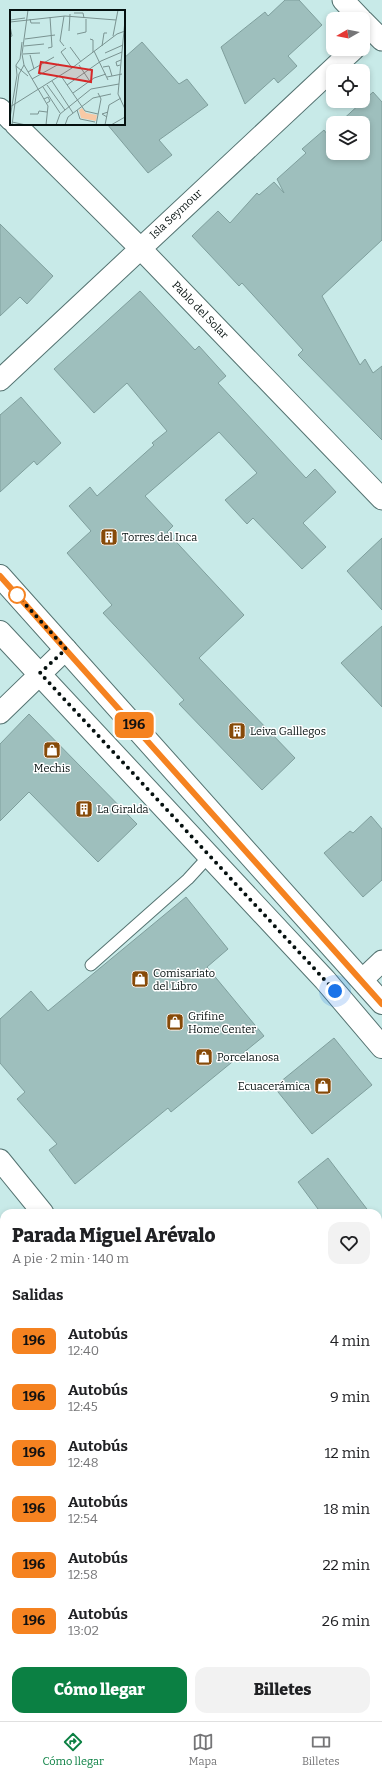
<!DOCTYPE html>
<html lang="es">
<head>
<meta charset="utf-8">
<style>
  :root { --surface:#fff; --page:#f2f2f2; --text:#202124; --muted:#757577; --line:#e0e0e0; --accent:#0b8043 }
  body { margin:0; font-family:Bitter,serif; background:var(--page); color:var(--text); height:100vh; display:flex; flex-direction:column; font-size:15px; white-space:nowrap }
  * { box-sizing:border-box; margin:0 }
  p { font-size:13px; color:var(--muted) }
  .icon { flex:none; width:22px; height:22px; fill:none; stroke:currentColor; stroke-width:2; stroke-linecap:round; stroke-linejoin:round }
  .map { position:relative; flex:1; overflow:hidden }
  .side { position:absolute; left:0px; top:1209px; width:382px; height:512px; display:flex; flex-direction:column; background:var(--surface); border-radius:12px 12px 0 0; box-shadow:0 2px 6px #0003 }
  .side>* { flex:none }
  .badge { padding:0 8px; border-radius:6px; font-size:14px; line-height:26px }
  .needle { width:26px; rotate:261deg }
  .tools { position:absolute; left:326px; top:12px; display:grid; gap:8px }
  .tools a { display:grid; place-items:center; width:44px; height:44px; border-radius:8px; background:var(--surface); box-shadow:0 2px 6px #0003; font-size:20px }
  .you { position:absolute; width:20px; height:20px; margin:-10px; border:3px solid #fff; border-radius:50%; background:#1a73e8; box-shadow:0 0 0 6px #1a73e833 }
  .map>.badge { position:absolute; translate:-50% -50%; box-shadow:0 0 0 2px #fff }
  h2 { padding:0 12px; font-size:15px; line-height:36px }
  .round { display:grid; place-items:center; flex:none; width:42px; height:42px; border-radius:12px; background:var(--page) }
  .headline { display:flex; align-items:center; justify-content:space-between; height:68px; padding:0 12px }
  h1 { font-size:19px; font-weight:800; line-height:30px }
  .button { display:flex; gap:8px; margin-top:auto; padding:8px 12px }
  .button a { flex:1; height:46px; border-radius:12px; background:var(--accent); color:#fff; font-size:16px; font-weight:800; line-height:46px; text-align:center }
  .button a+a { background:var(--page); color:var(--text) }
  ul { padding:0; list-style:none }
  li { display:flex; align-items:center; gap:12px; height:56px; padding:0 12px }
  li div { flex:1 }
  li b { display:block; font-size:15px }
  li em { font-style:normal }
  li .badge { min-width:44px; font-weight:700; text-align:center }
  .tabs { display:flex; justify-content:space-around; align-items:center; height:56px; border-top:1px solid var(--line); background:var(--surface); font-size:11px; color:var(--muted) }
  .tabs a { display:grid; justify-items:center; gap:2px }
  .tabs .on { color:var(--accent) }
  .map>svg:first-child { display:block }
  .building { fill:#9ebfbd; stroke:#7f9f9d }
  .lines { fill:none; stroke-linecap:round; stroke-linejoin:round }
  .lane-casing { stroke:#547371; stroke-width:13 }
  .street-casing { stroke:#547371; stroke-width:23 }
  .secondary-casing { stroke:#547371; stroke-width:24 }
  .lane { stroke:#fff; stroke-width:11 }
  .street { stroke:#fff; stroke-width:21 }
  .secondary { stroke:#fff; stroke-width:22 }
  .line-casing { stroke:#fff; stroke-width:9 }
  .line { stroke:#f58220; stroke-width:6 }
  .walk { stroke:#05100f; stroke-width:4; stroke-dasharray:0 7.2 }
  .stop-dot { fill:#fff; stroke:#f58220; stroke-width:2 }
  .labels { text-anchor:middle; dominant-baseline:central; stroke-width:3; stroke-linejoin:round; paint-order:stroke }
  .street-label { font-size:11px; fill:#05100f; stroke:#fff }
  .poi-label { font-size:11px; fill:#05100f; stroke:#fff; text-anchor:start }
  .inset-road { fill:none; stroke:#7a9391; stroke-width:1 }
  .view { fill:#d62828; fill-opacity:0.15; stroke:#d62828; stroke-width:2 }
  .inset-edge { fill:none; stroke:#05100f; stroke-width:2 }
</style>
</head>
<body>
<div class="map">
<svg width="382" height="1721" viewBox="0 0 382 1721">
  <rect width="100%" height="100%" fill="#c8eae8"/>
  <path class="building" d="M285,0H299L322,25L288,56L297,66L278,83L274,78L245,104L221,47L265,12L268,16Z
    M142,42L179,84L187,79L208,105L159,140L172,155L148,173L107,124H124V58Z
    M373,92L382,102V240L322,296L360,365L365,359L373,373L382,366V440L298,355L303,350L242,283L239,286L192,236L218,211L230,223L257,193L259,195L274,182L284,193L277,179L306,153L302,149L324,130L327,134L333,129V153H363V123H339Z
    M0,224L53,276L27,304L20,297L0,316Z
    M140,291L195,350L199,346L226,376L218,383L306,478L315,469L336,492L303,523L326,547L302,569L253,518L247,524L225,500L257,473L219,432L145,496L173,526L167,532L244,615L199,658L295,758L262,790L179,704L184,700L103,613L112,605L67,553L91,531L69,506L90,487L97,496L154,445L152,443L167,431L127,383L94,413L54,369Z
    M21,397L61,443L37,465L34,461L0,492V415Z
    M382,538V610L347,571Z
    M382,626V707L341,663Z
    M29,714L137,824L98,862L29,792L0,821V744Z
    M371,816L382,829V880L363,897L324,853L350,831L353,833Z
    M186,897L228,949L207,967L264,1036L171,1112L168,1108L75,1184L49,1150L57,1144L17,1099L25,1092L0,1063V1019L31,991L48,1011Z
    M334,1038L372,1085L312,1134L274,1087Z
    M328,1158L370,1213H321L298,1182Z"/>
  <g class="lines">
    <defs>
      <path id="lane" d="M91,965L188,879L210,855
        M378,1232L382,1229"/>
      <path id="street" d="M343,0L361,19
        M363,21L382,40
        M0,109L11,120
        M15,124L140,248L382,499
        M0,380L354,49
        M0,713L66,649
        M362,980L382,961
        M0,1160L43,1213
        M0,1591L4,1596
        M378,1624L382,1629
        M107,1717L111,1721
        M73,1721L80,1717"/>
      <path id="secondary" d="M0,576L382,1003
        M0,632L325,980L382,1047"/>
    </defs>
    <use href="#lane" class="lane-casing"/>
    <use href="#street" class="street-casing"/>
    <use href="#secondary" class="secondary-casing"/>
    <use href="#lane" class="lane"/>
    <use href="#street" class="street"/>
    <use href="#secondary" class="secondary"/>
  </g>
  <g class="lines">
    <defs>
      <path id="line" d="M0,576L382,1004"/>
    </defs>
    <use href="#line" class="line-casing"/>
    <use href="#line" class="line"/>
    <path class="walk" d="M17,595L66,649L40,673L335,991"/>
  </g>
  <defs>
    <symbol id="building-square" viewBox="-11 -11 22 22"><rect x="-9" y="-9" width="18" height="18" rx="4" fill="#874a08" stroke="#fff"/><path d="M-4-6H4V6H1V3H-1V6H-4ZM-2.5-4.3h1.7v1.8h-1.7ZM.8-4.3h1.7v1.8H.8ZM-2.5-1h1.7V.8h-1.7ZM.8-1h1.7V.8H.8Z" fill="#fff"/></symbol>
    <symbol id="shop-square" viewBox="-11 -11 22 22"><rect x="-9" y="-9" width="18" height="18" rx="4" fill="#874a08" stroke="#fff"/><path d="M-5-2.5h2.3a2.7 3.5 0 0 1 5.4 0H5L5.5 6h-11ZM-1.5-2.5h3a1.5 2.3 0 0 0-3 0Z" fill="#fff"/></symbol>
  </defs>
  <g fill-rule="evenodd">
    <use href="#building-square" x="99" y="527" width="20" height="20"/>
    <use href="#building-square" x="227" y="721" width="20" height="20"/>
    <use href="#shop-square" x="42" y="740" width="20" height="20"/>
    <use href="#building-square" x="74" y="799" width="20" height="20"/>
    <use href="#shop-square" x="130" y="969" width="20" height="20"/>
    <use href="#shop-square" x="165" y="1012" width="20" height="20"/>
    <use href="#shop-square" x="194" y="1047" width="20" height="20"/>
    <use href="#shop-square" x="313" y="1076" width="20" height="20"/>
  </g>
  <circle class="stop-dot" cx="17" cy="595" r="8"/>
  <g class="labels">
    <g class="street-label">
      <text transform="translate(176 214) rotate(-43)">Isla Seymour</text>
      <text transform="translate(200 310) rotate(46)">Pablo del Solar</text>
    </g>
    <g class="poi-label">
      <text x="122" y="537">Torres del Inca</text>
      <text x="250" y="731">Leiva Galllegos</text>
      <text x="52" y="768" text-anchor="middle">Mechis</text>
      <text x="97" y="809">La Giralda</text>
      <text x="153" y="973">Comisariato<tspan x="153" dy="13">del Libro</tspan></text>
      <text x="188" y="1016">Grifine<tspan x="188" dy="13">Home Center</tspan></text>
      <text x="217" y="1057">Porcelanosa</text>
      <text x="310" y="1086" text-anchor="end">Ecuacerámica</text>
    </g>
  </g>
  <g transform="translate(10 10)">
    <rect width="115" height="115" fill="#c8eae8"/>
    <path d="M72,98L76,103L87,105L86,111L71,108L69,100Z" fill="#f8c9a5"/>
    <path class="inset-road" d="M64,3H73L74,8M20,9L21,13H30M0,10L15,8M115,10L108,84L115,99M0,12L55,6L106,10M0,16L2,26L0,27M59,21L60,4M67,24L76,22V9M103,26L108,0M15,29L45,25M80,29L83,30V42M14,36L34,34M54,36L50,31L54,6M92,36L94,23H97M60,37L71,52M38,38L42,37L40,7M56,38L51,42L62,58M84,41L98,70M95,43L113,35M13,44L30,43M20,45L24,59M14,55L38,96L36,115M69,55L81,73M110,55L107,56L106,52L111,50M6,56L18,66M93,57L99,56L102,66M18,62L44,47M51,66L75,101L88,104M97,67L112,64M22,69L49,54M42,71L63,103M37,75L55,100M57,75L91,51L112,42M33,77L50,103M63,83L84,68L96,64M34,89L38,87L40,91L37,93M0,97L62,58L107,24L115,21M67,100L70,109L85,112M20,104H28L29,101L37,102M97,107L92,104L98,102M0,108L7,65L6,55L10,49L12,32M2,112L16,115M2,115L9,64L14,55L12,44L18,0M46,115L50,104L81,79L109,74M55,115L58,107L83,88L101,84M86,115L91,89L88,83M95,115L99,95L111,88M101,115L115,107"/>
    <path class="view" d="M31,52L82,60L81,72L29,63Z"/>
    <rect width="115" height="115" class="inset-edge"/>
  </g>
</svg>
<div class="tools">
<a><svg class="needle" viewBox="-14 -14 28 28"><path d="M0-13l5 13h-10z" fill="#e53935"/><path d="M0 13l5-13h-10z" fill="#757577"/></svg></a>
<a><svg class="icon" aria-label="locate" viewBox="0 0 24 24"><circle cx="12" cy="12" r="6"/><path d="M12 2v4M12 18v4M2 12h4M18 12h4"/></svg></a>
<a><svg class="icon" aria-label="layers" viewBox="0 0 24 24"><path d="M12 4l9 5-9 5-9-5zM3 14l9 5 9-5"/></svg></a>
</div>
<div class="you" style="left:335px;top:991px"></div>
<b class="badge" style="left:134px;top:725px;background:#f58220;color:#111">196</b>
<section class="side">
<div class="headline"><div><h1>Parada Miguel Arévalo</h1><p>A pie · 2 min · 140 m</p></div><a class="round"><svg class="icon" aria-label="heart" viewBox="0 0 24 24"><path d="M12 20l-8-8c-3-5 5-10 8-4 3-6 11-1 8 4z"/></svg></a></div>
<h2>Salidas</h2>
<ul>
<li><span class="badge" style="background:#f58220;color:#111">196</span><div><b>Autobús</b><p>12:40</p></div><em>4 min</em></li>
<li><span class="badge" style="background:#f58220;color:#111">196</span><div><b>Autobús</b><p>12:45</p></div><em>9 min</em></li>
<li><span class="badge" style="background:#f58220;color:#111">196</span><div><b>Autobús</b><p>12:48</p></div><em>12 min</em></li>
<li><span class="badge" style="background:#f58220;color:#111">196</span><div><b>Autobús</b><p>12:54</p></div><em>18 min</em></li>
<li><span class="badge" style="background:#f58220;color:#111">196</span><div><b>Autobús</b><p>12:58</p></div><em>22 min</em></li>
<li><span class="badge" style="background:#f58220;color:#111">196</span><div><b>Autobús</b><p>13:02</p></div><em>26 min</em></li>
</ul>
<div class="button"><a>Cómo llegar</a><a>Billetes</a></div>
</section>
</div>
<nav class="tabs">
<a class="on"><svg class="icon" aria-label="directions" viewBox="0 0 24 24"><path d="M12 3l9 9-9 9-9-9zM9 14v-3h6M13 9l2 2-2 2"/></svg>Cómo llegar</a>
<a><svg class="icon" aria-label="map" viewBox="0 0 24 24"><path d="M3 6l6-2 6 2 6-2v14l-6 2-6-2-6 2zM9 4v14M15 6v14"/></svg>Mapa</a>
<a><svg class="icon" aria-label="tickets" viewBox="0 0 24 24"><path d="M3 7h18v10H3zM15 7v10"/></svg>Billetes</a>
</nav>
</body>
</html>
